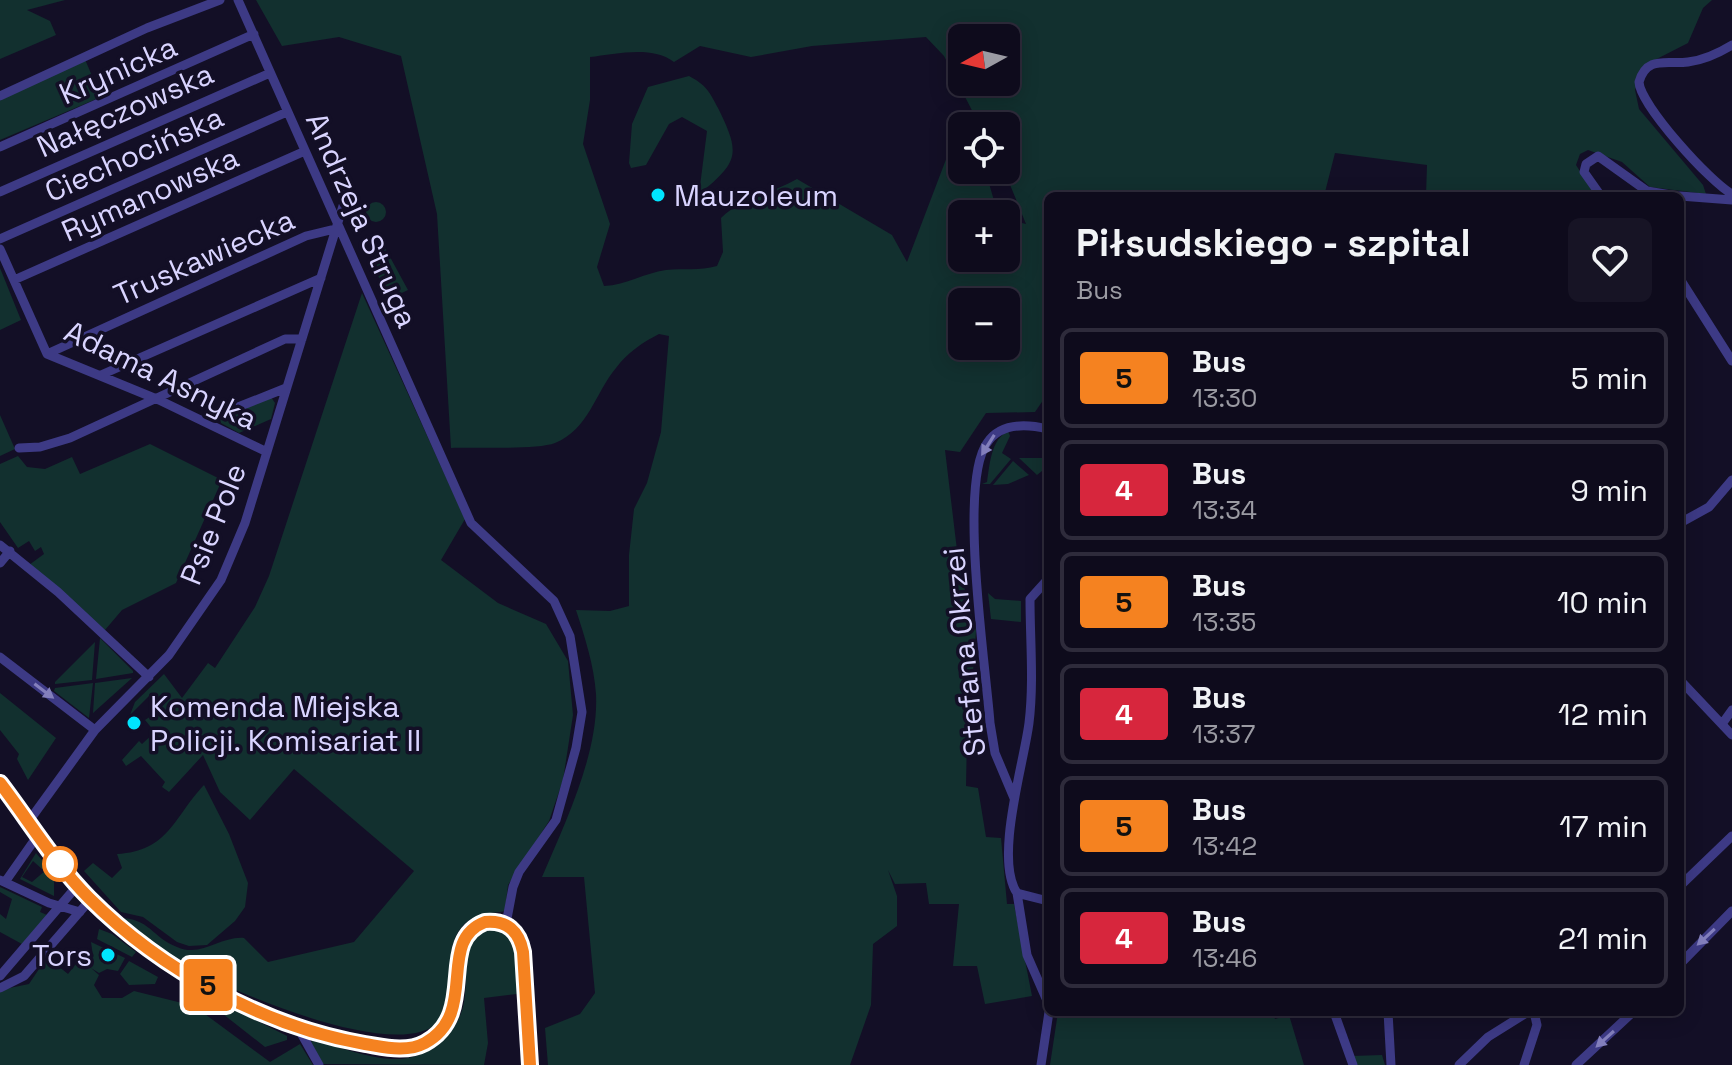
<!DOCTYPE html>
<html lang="en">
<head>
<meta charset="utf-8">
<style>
  :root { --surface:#0e0b1c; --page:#171425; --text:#f1f3f6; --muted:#9b9ba3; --line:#2e2b3b }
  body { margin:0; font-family:"Space Grotesk",sans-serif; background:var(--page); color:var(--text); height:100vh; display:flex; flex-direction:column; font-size:30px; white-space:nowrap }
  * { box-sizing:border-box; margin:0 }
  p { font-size:26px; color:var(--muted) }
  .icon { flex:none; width:44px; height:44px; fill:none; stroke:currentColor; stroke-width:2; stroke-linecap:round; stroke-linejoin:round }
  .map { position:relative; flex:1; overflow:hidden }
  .drawer { position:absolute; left:1044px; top:192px; width:640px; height:824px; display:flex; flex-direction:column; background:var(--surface); border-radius:12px; box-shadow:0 4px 20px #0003,0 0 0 2px var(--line) }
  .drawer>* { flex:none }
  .badge { padding:0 16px; border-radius:6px; font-size:28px; line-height:52px }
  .needle { width:52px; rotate:262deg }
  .buttons { position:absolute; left:948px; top:24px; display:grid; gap:16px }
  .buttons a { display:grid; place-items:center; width:72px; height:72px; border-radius:12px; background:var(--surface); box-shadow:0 4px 20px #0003,0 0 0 2px var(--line); font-size:40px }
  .map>.badge { position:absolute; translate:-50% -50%; box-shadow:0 0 0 4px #fff }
  .round { display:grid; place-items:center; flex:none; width:84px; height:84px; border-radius:12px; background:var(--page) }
  .overview { display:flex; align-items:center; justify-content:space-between; height:136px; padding:0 32px }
  h1 { font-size:38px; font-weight:800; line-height:60px }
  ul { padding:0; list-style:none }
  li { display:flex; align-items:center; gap:24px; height:100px; margin:0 16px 12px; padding:0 16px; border:4px solid var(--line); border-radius:12px }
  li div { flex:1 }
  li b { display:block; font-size:30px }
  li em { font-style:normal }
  li .badge { min-width:88px; font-weight:700; text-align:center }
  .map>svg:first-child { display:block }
  .green { fill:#12302f; fill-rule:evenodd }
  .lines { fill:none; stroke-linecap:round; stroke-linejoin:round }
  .minor { stroke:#3d3a85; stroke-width:9 }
  .oneway { fill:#837fbc }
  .line-casing { stroke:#fff; stroke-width:18 }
  .line { stroke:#f58220; stroke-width:12 }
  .poi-dot { fill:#00e5ff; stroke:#130f26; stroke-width:3 }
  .stop-dot { fill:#fff; stroke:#f58220; stroke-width:4 }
  .labels { text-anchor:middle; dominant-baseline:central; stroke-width:7; stroke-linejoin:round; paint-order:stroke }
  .street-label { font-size:30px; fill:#d9d4ff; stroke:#130f26 }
  .poi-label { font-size:30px; fill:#d9d4ff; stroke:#130f26; text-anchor:start }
</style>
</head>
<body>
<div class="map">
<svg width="1732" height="1065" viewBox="0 0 1732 1065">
  <rect width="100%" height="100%" fill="#130f26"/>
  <path class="green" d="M0,0H65L27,10L50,21L56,35L0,59Z
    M256,0H1712L1703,8L1688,43L1643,66L1635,90L1639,109L1703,185L1706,194L1650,187L1622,162L1588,150L1580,154L1576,165L1596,196H1426L1427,165L1335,153L1324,196H1048V393L1035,412L986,413L960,452L945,450L959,567L976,631L972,685L968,684L966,786L978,788L986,837L1001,838L1007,904H1014L1032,996L985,1004L977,966H953L959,904H929L926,883L895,884L888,870L897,896V926L873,944L871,1005L850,1065H548L545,1028L580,1014L595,993L584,877H542C565,823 599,753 596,694C594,665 585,638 576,610L610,611L629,606V555L634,509L647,483L661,432L669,336L659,334C643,342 627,353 616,368C595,393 589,429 555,443C537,450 475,447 451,448L437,214L401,56L339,37L282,46ZM926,37L944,56L980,126H1006L1004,170L1026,224L1006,219V258H962V214H998L985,170H962V135L953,141L907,262L892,235L797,179C771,194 743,196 721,218L723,252L717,266C699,271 684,268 666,270C644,273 627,285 604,286L597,267L610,224L583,144L590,100V57C615,54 653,45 674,62L700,46L751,57L812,46ZM962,38H1006V82H962ZM962,302H1006V346H962Z
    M84,57L101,97L0,140V100Z
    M689,76C706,85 709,91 718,108C740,153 740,161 699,194L707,131L682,117L669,124L646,165L631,168L629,163L632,124L648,87Z
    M366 212a10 10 0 1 1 20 0a10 10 0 1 1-20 0Z
    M384,246L408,290L389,299L373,265L378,263L373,251Z
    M0,268L21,320L0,330Z
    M362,293L465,519L441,560L498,603L546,624L568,661L573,715L563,780L549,821L508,885L505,911C495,913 484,913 475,917C435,936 461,991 439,1022C395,1065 219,986 170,958C151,947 133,931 116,918C150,917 151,937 177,947C202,958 220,936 244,938L268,962L354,942L414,871L294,769L250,820L220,792L203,755L169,792L162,787L165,782L141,756L126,766L122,760L139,741L142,744L155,732L145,720L162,709L150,695L130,715L135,702L164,674L182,698L208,663L215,668L255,607L269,576Z
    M271,397L275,403L271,419L239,433L221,423L220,418Z
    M0,415L15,449L0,456Z
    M1008,431L1010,436L1002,453L1011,459L990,484H982L987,482C990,463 991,440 1008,431Z
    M150,444L222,480L176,583L122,610L105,630L29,565L44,554L41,547L35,551L29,541L18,548L0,522V464L18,456L27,467L45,469L72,457L80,474Z
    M1019,458H1046L1042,471L1037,475Z
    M1013,461L1029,475L1008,484L993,485Z
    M988,593L995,599L1021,601V622L991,619Z
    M100,638L133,671V673L96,679Z
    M95,642L92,680L55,684V682Z
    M132,678L93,713L95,683Z
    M93,683L89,718L54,691L55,688Z
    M0,693L56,738L28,780L17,759L19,754L0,730Z
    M204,785L229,834L248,883L245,907L235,921L207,945L189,946L177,942L143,917L121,912L84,871L93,863L112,878L122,868L117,854C169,851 173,818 204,785Z
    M36,853L47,866L42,869L33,861L22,877L32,882L46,870L54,880V896L20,879Z
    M0,887L42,907L40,912L47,915L22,944L0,932V914L6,919L12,899L0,892Z
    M498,928L507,930L515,940L517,994L484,998L488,1043L484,1065L321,1064L310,1043L313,1040C338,1046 367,1058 392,1059C426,1061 458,1036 464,1002C468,978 463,956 474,934Z
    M99,929L112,934L136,952L132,957L97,939Z
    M91,942L125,958L118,971L107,969L99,973L91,968L99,975L94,985L102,998H122L134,991L194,1006L270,1062L300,1044L313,1065H0V990L29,984L47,957L68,974L79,960L93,956Z
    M129,961L158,977L155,984L129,985L120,974Z
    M186,985L287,1036V1040L265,1047Z
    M1058,1012H1272L1275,1019L1289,1015L1304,1065H1050Z
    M1382,1055L1385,1065H1355L1352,1056Z"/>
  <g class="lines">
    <path class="minor" d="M238,0L471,523L554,601L570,636L582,712L576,748L556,820L519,872L513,887L506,924
      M1732,45C1719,53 1704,60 1688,62C1667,65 1647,55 1639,82C1640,105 1711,183 1732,194
      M0,96L147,28L220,0
      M0,147L254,34
      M0,192L270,73
      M1601,196L1584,172L1586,164L1598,156L1647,191L1677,196
      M1680,196L1732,200
      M0,239L287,112
      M0,249L47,354L159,400L267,452
      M1680,279L1732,361
      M14,280L305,151
      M47,354L306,236L339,228
      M101,375L321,278
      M203,421L286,388
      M19,448L40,447L70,438L285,339H302
      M1680,523L1709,507L1732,480
      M0,545L58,592L149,677
      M0,563L10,551
      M1048,579L1030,599C1030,640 1034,682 1029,723C1024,763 994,859 1017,893L1048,901
      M0,657L95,730
      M1680,680L1732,735
      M1722,724L1732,710
      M0,783C29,821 55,864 89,898C168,977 280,1033 390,1048C405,1050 417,1047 430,1040C473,1014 445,973 463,940C480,909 517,919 523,952L530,1065
      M1014,798L995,753L990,723C986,667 958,484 987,443C1001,422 1027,424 1048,429
      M29,821L95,730L169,655L221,580L245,523L347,193
      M0,880L49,903L80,912
      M5,882L38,835
      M1680,886L1732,836
      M1017,893L1027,955L1048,1003
      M1680,964L1732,911
      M0,976L77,886
      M0,988L24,976L90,900
      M1334,1012L1353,1065
      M1388,1012L1391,1065
      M302,1029L301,1033L319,1065
      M1041,1065L1049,1012
      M1459,1065L1488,1037L1528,1012
      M1524,1065L1537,1025L1534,1012
      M1576,1065L1633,1012"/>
  </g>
  <defs><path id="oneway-solid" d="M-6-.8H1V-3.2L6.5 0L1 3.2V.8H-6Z" transform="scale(2)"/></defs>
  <g class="oneway">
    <use href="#oneway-solid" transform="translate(988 445) rotate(122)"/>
    <use href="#oneway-solid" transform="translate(44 691) rotate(37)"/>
    <use href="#oneway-solid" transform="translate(1706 937) rotate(137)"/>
    <use href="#oneway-solid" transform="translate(1605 1039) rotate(138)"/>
  </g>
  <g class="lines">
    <defs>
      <path id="line" d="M0,783C29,821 55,864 89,898C161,970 265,1027 365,1044C384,1047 406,1053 425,1043C480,1013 435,941 485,922C507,920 519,931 523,952L530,1065"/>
    </defs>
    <use href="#line" class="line-casing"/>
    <use href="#line" class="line"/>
  </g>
  <g class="poi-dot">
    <circle cx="658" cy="195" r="8"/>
    <circle cx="134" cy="723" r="8"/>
    <circle cx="108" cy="955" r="8"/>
  </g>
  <circle class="stop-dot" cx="60" cy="864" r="16"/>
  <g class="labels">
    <g class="street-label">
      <text transform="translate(118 70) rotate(-24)">Krynicka</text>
      <text transform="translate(125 110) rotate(-24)">Nałęczowska</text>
      <text transform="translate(134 154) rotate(-24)">Ciechocińska</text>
      <text transform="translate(150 194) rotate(-24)">Rymanowska</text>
      <text transform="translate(362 220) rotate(66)">Andrzeja Struga</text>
      <text transform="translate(204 257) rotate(-24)">Truskawiecka</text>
      <text transform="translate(161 375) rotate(26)">Adama Asnyka</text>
      <text transform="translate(213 524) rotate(-68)">Psie Pole</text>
      <text transform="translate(964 652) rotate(-96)">Stefana Okrzei</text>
    </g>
    <g class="poi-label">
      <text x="674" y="195">Mauzoleum</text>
      <text x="150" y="706">Komenda Miejska<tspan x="150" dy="34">Policji. Komisariat II</tspan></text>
      <text x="92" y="955" text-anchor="end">Tors</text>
    </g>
  </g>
</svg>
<div class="buttons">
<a><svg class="needle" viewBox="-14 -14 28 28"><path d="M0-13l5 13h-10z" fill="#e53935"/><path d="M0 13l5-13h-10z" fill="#9b9ba3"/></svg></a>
<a><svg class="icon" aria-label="locate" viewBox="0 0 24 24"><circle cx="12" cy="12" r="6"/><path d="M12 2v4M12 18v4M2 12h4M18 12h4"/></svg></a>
<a>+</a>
<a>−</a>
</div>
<b class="badge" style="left:208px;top:985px;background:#f58220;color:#111">5</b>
<section class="drawer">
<div class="overview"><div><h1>Piłsudskiego - szpital</h1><p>Bus</p></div><a class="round"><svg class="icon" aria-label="heart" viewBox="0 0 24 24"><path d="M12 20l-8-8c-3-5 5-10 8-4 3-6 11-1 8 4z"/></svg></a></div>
<ul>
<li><span class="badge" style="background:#f58220;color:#111">5</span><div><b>Bus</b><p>13:30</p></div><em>5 min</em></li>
<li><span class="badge" style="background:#d7263d;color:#fff">4</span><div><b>Bus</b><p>13:34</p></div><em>9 min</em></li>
<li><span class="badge" style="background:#f58220;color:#111">5</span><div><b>Bus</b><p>13:35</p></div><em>10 min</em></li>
<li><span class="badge" style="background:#d7263d;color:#fff">4</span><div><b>Bus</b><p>13:37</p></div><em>12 min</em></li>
<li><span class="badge" style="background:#f58220;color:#111">5</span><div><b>Bus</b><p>13:42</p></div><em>17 min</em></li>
<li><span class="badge" style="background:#d7263d;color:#fff">4</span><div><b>Bus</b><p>13:46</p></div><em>21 min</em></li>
</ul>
</section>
</div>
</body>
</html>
